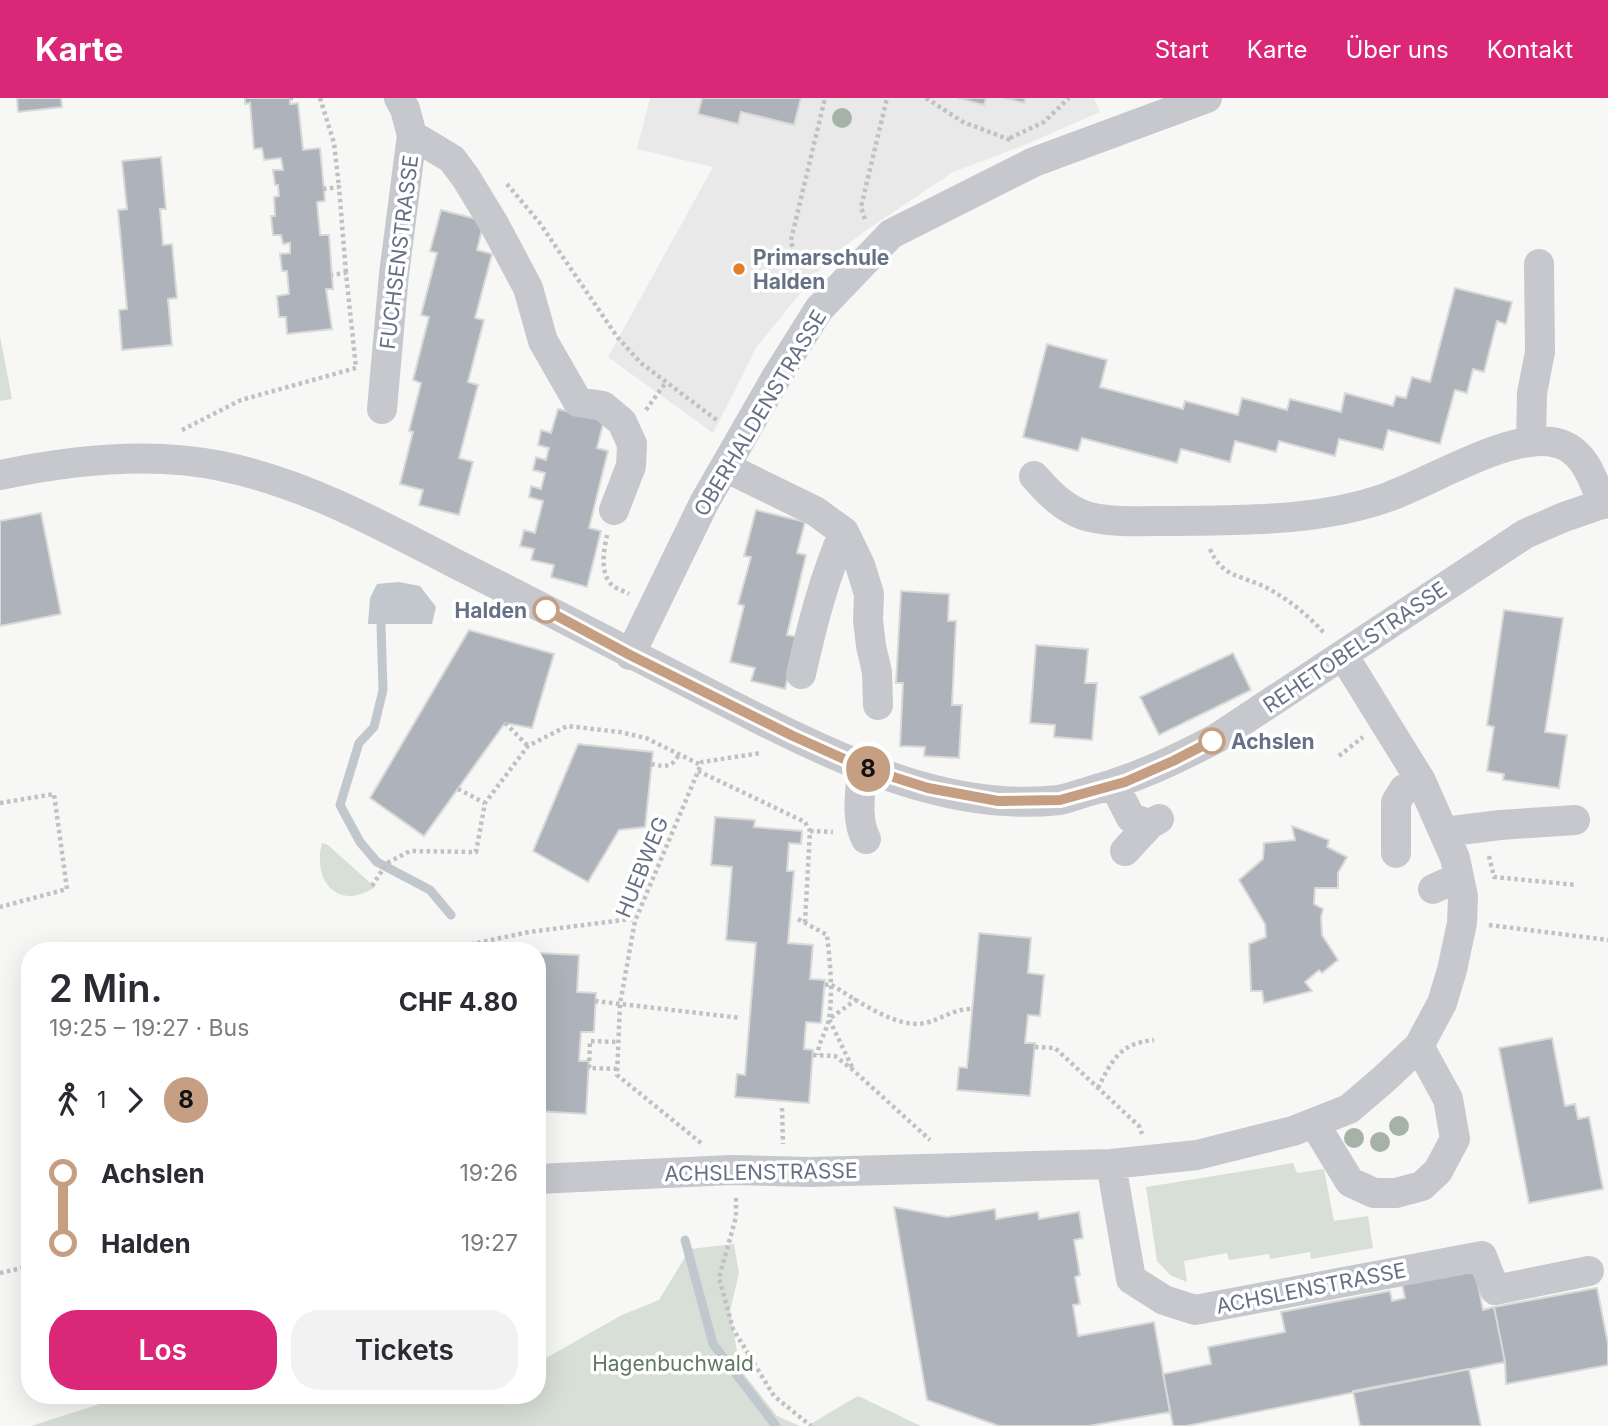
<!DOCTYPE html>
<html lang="de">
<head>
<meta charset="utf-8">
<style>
  :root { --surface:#fff; --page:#f2f2f3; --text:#2b2b33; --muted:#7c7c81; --accent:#db2777 }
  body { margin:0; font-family:Inter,sans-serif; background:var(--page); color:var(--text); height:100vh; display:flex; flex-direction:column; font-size:26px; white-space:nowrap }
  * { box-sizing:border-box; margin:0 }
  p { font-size:23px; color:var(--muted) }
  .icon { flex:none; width:38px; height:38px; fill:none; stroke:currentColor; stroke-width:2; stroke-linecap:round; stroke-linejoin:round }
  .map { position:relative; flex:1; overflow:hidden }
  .sheet { position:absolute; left:21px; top:844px; width:525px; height:462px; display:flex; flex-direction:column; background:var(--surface); border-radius:28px; box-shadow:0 7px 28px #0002 }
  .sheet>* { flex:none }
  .badge { padding:0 14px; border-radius:23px; font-size:24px; line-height:46px }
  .map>.badge { position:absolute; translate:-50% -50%; box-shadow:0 0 0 4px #fff }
  .legs { display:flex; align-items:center; gap:10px; height:77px; padding:0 28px; font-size:23px }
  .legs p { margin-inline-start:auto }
  .summary { display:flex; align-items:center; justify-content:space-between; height:119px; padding:0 28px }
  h1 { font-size:38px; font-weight:600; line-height:52px }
  .button { display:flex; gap:14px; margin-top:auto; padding:14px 28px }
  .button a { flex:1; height:80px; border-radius:28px; background:var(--accent); color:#fff; font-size:28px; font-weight:600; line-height:80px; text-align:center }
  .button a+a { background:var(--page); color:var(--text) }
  ul { padding:0 28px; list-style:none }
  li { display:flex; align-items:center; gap:24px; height:70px; font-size:26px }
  li i { display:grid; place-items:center; width:10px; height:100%; margin:0 9px; background:currentColor }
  li i::after { content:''; width:18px; height:18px; margin:-9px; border:5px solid; border-radius:50%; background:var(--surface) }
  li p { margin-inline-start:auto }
  li:first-child i { background:linear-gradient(#0000 50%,currentColor 0) }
  li:last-child i { background:linear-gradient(currentColor 50%,#0000 0) }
  header { display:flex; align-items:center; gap:42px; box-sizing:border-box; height:98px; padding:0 35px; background:var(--accent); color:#fff }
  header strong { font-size:33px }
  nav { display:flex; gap:38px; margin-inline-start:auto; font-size:24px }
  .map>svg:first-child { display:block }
  .built { fill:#e8e9e8 }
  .green { fill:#d8dfd6 }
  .water { fill:#c0c8ce }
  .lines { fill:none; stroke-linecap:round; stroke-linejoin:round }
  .stream { stroke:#c0c8ce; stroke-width:9 }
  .building { fill:#aeb3bb; stroke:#d9dad8; stroke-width:2 }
  .path { stroke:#c0c1c4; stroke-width:4.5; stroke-dasharray:3.5 3.5; stroke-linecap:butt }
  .minor { stroke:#c6c8cd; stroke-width:30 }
  .tree { fill:#a5b2a5 }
  .line-1-casing { stroke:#fff; stroke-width:16 }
  .line-1 { stroke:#c69e82; stroke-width:10 }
  .poi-dot { fill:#e27f2b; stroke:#fff; stroke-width:2.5 }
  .stop-1-dot { fill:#fff; stroke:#c69e82; stroke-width:3.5 }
  .labels { text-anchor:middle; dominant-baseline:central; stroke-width:7; stroke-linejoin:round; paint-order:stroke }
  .street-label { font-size:21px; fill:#677186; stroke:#fff }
  .poi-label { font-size:21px; font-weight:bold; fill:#677186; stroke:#fff; text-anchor:start }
  .stop-label { font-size:21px; font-weight:bold; fill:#677186; stroke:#fff; text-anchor:end }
  .park-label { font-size:21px; fill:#627863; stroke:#fff }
</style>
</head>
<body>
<header>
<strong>Karte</strong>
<nav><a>Start</a><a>Karte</a><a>Über uns</a><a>Kontakt</a></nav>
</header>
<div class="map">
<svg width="1608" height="1328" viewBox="0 0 1608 1328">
  <rect width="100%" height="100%" fill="#f7f8f5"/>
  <path class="built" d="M650,0H702L699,16L738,26L741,14L794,27L801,0H1004L1023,5L1025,0H1094L1100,14L1022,48L953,74L868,131L828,161L756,250L713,335L608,259L713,69L637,51Z"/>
  <path class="green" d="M0,238L12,301L0,303Z
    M322,745L328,747L375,789C338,814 312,783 322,745Z
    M1293,1065L1297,1075L1324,1071L1334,1123L1368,1118L1373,1150L1311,1161L1310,1154L1270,1161L1269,1156L1229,1162L1227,1155L1184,1163L1187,1184L1170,1177L1157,1163L1146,1089Z
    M734,1146L739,1175L730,1213L740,1271L777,1318L800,1328H31L128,1297H537V1265L622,1217L659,1202L690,1151Z
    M858,1298L921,1328H807Z"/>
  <path class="water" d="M399,484L420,488L436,509L432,526H368L370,500L377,486Z"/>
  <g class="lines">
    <path class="stream" d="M381,527L383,592L374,629L359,645L340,707L360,744L377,764L430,792L451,817
      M685,1142L713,1246L776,1328"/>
  </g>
  <path class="building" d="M17,0H61L62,9L18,14Z
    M245,0H290V6L298,5L303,52L320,50L325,103L317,104L320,137H329L333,191H326L332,231L287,236L286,219H279L277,198L289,196L287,173H282L280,156L290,155V145L283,146L281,137H273L271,118H275L274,99L279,98L278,87H275L273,72H283L281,60L264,62L262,50L254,51L250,5L245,6Z
    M702,0H801L794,27L741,14L738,26L698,16Z
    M958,0H986L984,7Z
    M1004,0H1025L1024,5Z
    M161,59L166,111H160L163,147L172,146L177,200L168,201L172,247L122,252L119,212L127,211L118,112L127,111L122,63Z
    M441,112L484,123L477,152L492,156L475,220L484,222L468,284L478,287L459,360L473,364L459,417L419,407L423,392L400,386L413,334L409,333L421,285L413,282L429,219L421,217L437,155L430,153Z
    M1455,190L1512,204L1506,226L1497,223L1484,274L1473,271L1467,295L1455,292L1440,346L1388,332L1383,352L1339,341L1335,358L1279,343L1276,354L1235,343L1230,364L1181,351L1177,365L1082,340L1078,353L1023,339L1047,246L1107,262L1100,289L1183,311L1185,303L1238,317L1242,300L1287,312L1290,301L1341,314L1345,295L1393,308L1396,298L1406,300L1412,279L1430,284Z
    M558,311L604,322L597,350L608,353L589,430L601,433L587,489L551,479L554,467L531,462L534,451L520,448L524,432L535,435L543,403L529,399L531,388L541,391L545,375L533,372L536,359L546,362L549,350L538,347L541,332L551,335Z
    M756,412L805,424L797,455L806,457L787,537L798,539L785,591L751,583L755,570L730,564L744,508L738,506L751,459L744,458Z
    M41,415L61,516L0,528V423Z
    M901,493L949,496L948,523H956L952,607H962L959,660L924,658L925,649L900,648L903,585H896Z
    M1504,512L1563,520L1545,634L1567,637L1559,690L1503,682L1504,676L1487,673L1494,629L1487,627Z
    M469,532L554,556L532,630L505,625L424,738L370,700Z
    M1036,547L1088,551L1085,585H1097L1092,642L1054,639L1055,627L1030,625Z
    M1233,555L1251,592L1159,637L1140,599Z
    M578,646L653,654L645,729L619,732L588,784L533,753Z
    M715,719L755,722L754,729L802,733L801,746L789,745L787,773H794L788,845L813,847L810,881L825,882L821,925L806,924L804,951L813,952L809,1005L735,999L737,976L745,977L756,845L726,842L732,769L711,767Z
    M1292,728L1329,742L1327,749L1347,759L1338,775V790H1315L1314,806L1323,811L1321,819L1322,837L1338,862L1322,875L1319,872L1305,884L1312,893L1264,905L1262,893H1251L1249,846L1266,839L1265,826L1239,782L1263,761L1264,745L1295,742Z
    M979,835L1031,840L1028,875L1044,877L1040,918L1028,917L1025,945H1035L1030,998L957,992L959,969L967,970Z
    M537,855L579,857L577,894L596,895L594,934H581L579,963H589L586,1016L537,1013Z
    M1552,940L1565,1008L1575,1006L1578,1021L1589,1019L1603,1091L1529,1105L1499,950Z
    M894,1109L947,1119L995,1111L996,1121L1038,1114L1039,1121L1079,1114L1083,1140L1074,1142L1080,1177L1075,1179L1080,1206L1073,1207L1078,1238L1154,1224L1170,1314L1088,1328H999L927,1302Z
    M1474,1166L1483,1212L1494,1209L1505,1264L1186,1328H1173L1163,1276L1211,1266L1208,1249L1285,1234L1281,1214L1390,1193L1392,1203L1405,1200L1401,1181Z
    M1597,1190L1608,1246V1267L1506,1286L1505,1264L1494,1209Z
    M1469,1271L1481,1328H1360L1353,1293Z"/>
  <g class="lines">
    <path class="path" d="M290,0H293
      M320,0L334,45L339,89
      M926,0L963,24L1013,43
      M1010,40L1044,24L1069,0
      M507,86L539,124L618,240L641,265L718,323
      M323,91L339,89L346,175
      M865,121L861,109L887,0
      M800,190L791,142L825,0
      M646,312L666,284
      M182,332L241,302L356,270L346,175L332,177
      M607,437C604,452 599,476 613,488C617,491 624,493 629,496
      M1210,451C1222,480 1242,477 1267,490C1288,501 1308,517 1324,535
      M505,625L528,648
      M1339,658L1363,639
      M651,666C665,669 672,670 679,656
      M698,673L805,724L810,733L805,824
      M458,691L485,705
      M0,705L54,696L67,791L0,809
      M810,733L833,734
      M1489,758L1494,779L1577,787
      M372,788L387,765L410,753L476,754L485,705L528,648L567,628L620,634L646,640L701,667
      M798,821L827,837C830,862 833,896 829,920C827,934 818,943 818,957
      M1489,827L1608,842
      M443,852L529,834L631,821L635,823
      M825,887L830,886C854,900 897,932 925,925C943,921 952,911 972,911
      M595,903L741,920
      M1035,949L1055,950L1139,1028L1142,1036
      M813,957L835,958L853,972L930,1042
      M852,969L829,921L857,901
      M617,971L589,970L590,943L619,944
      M1098,990C1112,962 1120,945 1154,942
      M782,1010L783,1046
      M701,1045L617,977L620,906L635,823L702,664L761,655
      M736,1100V1119L719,1180L733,1231L774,1298L811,1328
      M0,1175L30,1168"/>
    <path class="minor" d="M412,37L452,61L466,80L494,126L528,190L543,243L578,304L603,308L622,324L632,346L631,368L614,412
      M382,311L394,176L412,37L405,11L399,0
      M1531,344L1532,295L1540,254L1539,166
      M725,369L815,413L844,434L860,467L869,496L868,522L871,548L877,574L878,607
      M0,377C71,362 150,353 221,368C305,385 381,427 456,466C558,517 658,570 759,621C851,667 954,714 1059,702C1069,700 1080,696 1090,693C1135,681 1175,662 1217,640L1525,436L1564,419L1608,404
      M1034,378C1048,394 1062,409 1083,417C1105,425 1144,423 1168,423C1240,422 1319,424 1388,399C1431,384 1513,332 1557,345C1585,352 1593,382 1603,406
      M630,557L704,405L777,278L819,211L891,136L1034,64L1207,0
      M801,576C812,527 824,480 844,434
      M862,669C861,691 855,721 866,741
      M1114,687L1131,720L1150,726
      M1444,734L1500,727L1575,722
      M1125,753L1150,726L1159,721
      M1396,755V704L1404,691
      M1433,791L1459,779
      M1314,1025L1350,1084L1374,1095H1396L1422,1088L1438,1073L1455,1041L1448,1001L1419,948
      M1111,1066L1131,1181L1164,1202L1195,1212L1482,1158L1495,1192L1589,1173
      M537,1081L732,1072L809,1074L1111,1066L1197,1057L1293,1033L1349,1011L1384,981L1419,948L1442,905L1452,872L1462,825L1463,798L1455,760L1421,683L1343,557"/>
  </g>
  <g class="tree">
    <circle cx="842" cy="20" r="10"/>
    <circle cx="1399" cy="1028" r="10"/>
    <circle cx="1354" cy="1040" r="10"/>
    <circle cx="1380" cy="1044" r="10"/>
  </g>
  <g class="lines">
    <defs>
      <path id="line-1" d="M546,512L630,557L793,638L862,669L928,690L998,703L1060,702L1125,684L1173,663L1212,643"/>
    </defs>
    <use href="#line-1" class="line-1-casing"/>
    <use href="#line-1" class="line-1"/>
  </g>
  <circle class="poi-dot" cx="739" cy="171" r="7"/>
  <g class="stop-1-dot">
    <circle cx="546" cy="512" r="12"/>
    <circle cx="1212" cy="643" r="12"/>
  </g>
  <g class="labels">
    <g class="street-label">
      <text transform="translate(399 154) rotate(-83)">FUCHSENSTRASSE</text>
      <text transform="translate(760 315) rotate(-59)">OBERHALDENSTRASSE</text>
      <text transform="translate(1355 549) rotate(-34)">REHETOBELSTRASSE</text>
      <text transform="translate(642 769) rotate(-68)">HUEBWEG</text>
      <text transform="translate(761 1074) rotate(-1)">ACHSLENSTRASSE</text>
      <text transform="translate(1311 1190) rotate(-11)">ACHSLENSTRASSE</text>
    </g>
    <g class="poi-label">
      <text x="753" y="159">Primarschule<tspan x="753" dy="24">Halden</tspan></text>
    </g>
    <g class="stop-label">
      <text x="527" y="512">Halden</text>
      <text x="1231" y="643" text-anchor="start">Achslen</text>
    </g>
    <g class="park-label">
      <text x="673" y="1265">Hagenbuchwald</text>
    </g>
  </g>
</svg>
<b class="badge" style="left:868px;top:671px;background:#c69e82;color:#111">8</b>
<section class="sheet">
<div class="summary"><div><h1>2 Min.</h1><p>19:25 – 19:27 · Bus</p></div><b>CHF 4.80</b></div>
<div class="legs"><svg class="icon" aria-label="walk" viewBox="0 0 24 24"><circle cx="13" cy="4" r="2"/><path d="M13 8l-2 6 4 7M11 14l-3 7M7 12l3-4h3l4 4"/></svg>1<svg class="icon" aria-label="forward" viewBox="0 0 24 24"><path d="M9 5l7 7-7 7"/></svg><b class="badge" style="background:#c69e82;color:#111">8</b></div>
<ul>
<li><i style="color:#c69e82"></i><b>Achslen</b><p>19:26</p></li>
<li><i style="color:#c69e82"></i><b>Halden</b><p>19:27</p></li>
</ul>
<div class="button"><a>Los</a><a>Tickets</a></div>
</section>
</div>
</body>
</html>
